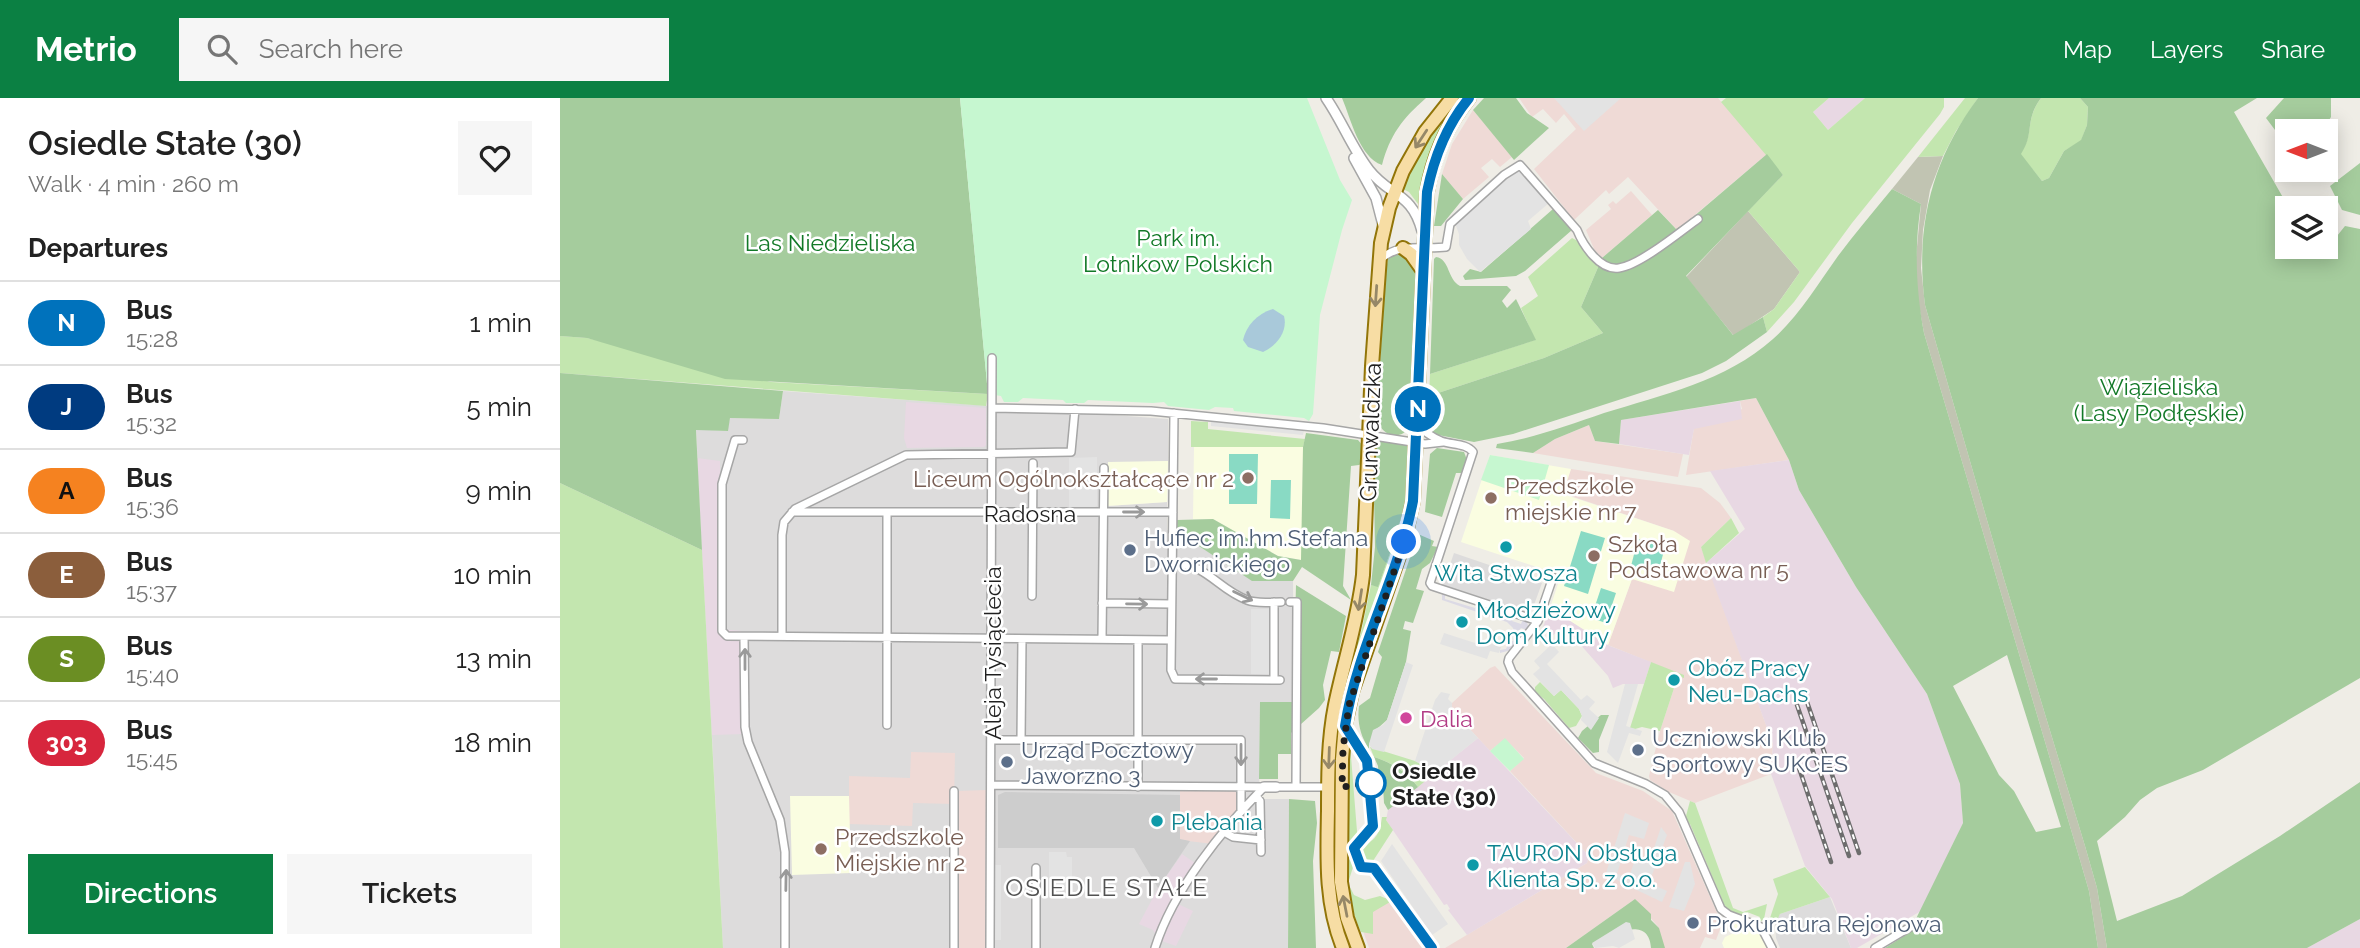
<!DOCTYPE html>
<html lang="en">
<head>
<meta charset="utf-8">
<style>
  :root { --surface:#fff; --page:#f6f6f6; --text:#222; --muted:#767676; --line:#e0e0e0; --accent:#0b8043 }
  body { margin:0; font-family:Raleway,sans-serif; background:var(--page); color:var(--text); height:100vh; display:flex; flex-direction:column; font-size:26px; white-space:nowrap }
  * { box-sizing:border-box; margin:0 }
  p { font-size:23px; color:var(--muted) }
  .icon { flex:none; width:38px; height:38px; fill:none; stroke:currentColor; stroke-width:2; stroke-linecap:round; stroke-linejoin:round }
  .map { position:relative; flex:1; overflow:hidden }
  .sheet { display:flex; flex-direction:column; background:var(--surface); width:560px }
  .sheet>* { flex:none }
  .badge { padding:0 14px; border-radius:23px; font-size:24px; line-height:46px }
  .needle { width:46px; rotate:270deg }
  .tools { position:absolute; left:1715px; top:21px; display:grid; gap:14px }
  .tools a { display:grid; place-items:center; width:63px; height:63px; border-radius:0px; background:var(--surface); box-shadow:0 4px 18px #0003; font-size:35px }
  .you { position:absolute; width:35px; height:35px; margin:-18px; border:5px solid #fff; border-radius:50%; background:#1a73e8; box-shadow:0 0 0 10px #1a73e833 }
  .map>.badge { position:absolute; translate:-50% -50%; box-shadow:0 0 0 4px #fff }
  h2 { padding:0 28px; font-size:26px; line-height:63px }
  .round { display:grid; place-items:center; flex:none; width:74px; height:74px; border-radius:0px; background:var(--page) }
  .head { display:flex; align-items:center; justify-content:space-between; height:119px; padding:0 28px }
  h1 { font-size:33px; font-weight:600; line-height:52px }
  .button { display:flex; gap:14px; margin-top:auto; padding:14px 28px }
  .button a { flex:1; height:80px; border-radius:0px; background:var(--accent); color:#fff; font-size:28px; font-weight:600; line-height:80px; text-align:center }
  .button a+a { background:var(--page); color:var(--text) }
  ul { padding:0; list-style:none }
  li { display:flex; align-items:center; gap:21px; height:84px; padding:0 28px; border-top:2px solid var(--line) }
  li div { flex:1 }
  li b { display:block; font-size:26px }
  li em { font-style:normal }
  li .badge { min-width:77px; font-weight:700; text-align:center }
  header { display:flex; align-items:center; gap:42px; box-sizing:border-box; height:98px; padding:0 35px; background:var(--accent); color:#fff }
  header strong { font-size:33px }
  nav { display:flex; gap:38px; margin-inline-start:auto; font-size:24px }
  .search { width:490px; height:63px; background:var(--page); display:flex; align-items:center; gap:18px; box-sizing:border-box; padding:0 24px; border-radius:0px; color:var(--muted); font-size:26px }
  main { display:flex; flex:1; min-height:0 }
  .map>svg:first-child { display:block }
  .residential { fill:#dddcdc }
  .commercial { fill:#efdad6 }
  .industrial { fill:#e8d8e3 }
  .education { fill:#fafde1 }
  .religious { fill:#cdcdcd }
  .construction { fill:#c1c4b2 }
  .grass { fill:#c3e6af }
  .forest { fill:#a5cc9d; fill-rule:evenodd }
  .park { fill:#c6f7d0 }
  .pitch { fill:#89dac4 }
  .parking { fill:#e3e3e3 }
  .plaza { fill:#dcdae5 }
  .water { fill:#a9c9da }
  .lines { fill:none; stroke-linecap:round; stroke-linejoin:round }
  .minor-casing { stroke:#a6a6a6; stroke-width:10 }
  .tertiary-casing { stroke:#a6a6a6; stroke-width:12 }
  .primary-casing { stroke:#927508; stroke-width:16 }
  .minor { stroke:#fff; stroke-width:7 }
  .tertiary { stroke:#fff; stroke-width:9 }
  .primary { stroke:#f7dda4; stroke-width:12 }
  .rail-casing { stroke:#6d6d6d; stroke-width:4.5 }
  .rail { stroke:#fff; stroke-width:2; stroke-dasharray:5; stroke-linecap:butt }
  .oneway { stroke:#968868 }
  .oneway2 { stroke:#9a9a9a }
  .line-casing { stroke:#fff; stroke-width:16 }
  .line { stroke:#0072bc; stroke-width:10 }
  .walk { stroke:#1f1f1f; stroke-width:7; stroke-dasharray:0 12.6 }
  .education-dot { fill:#8d6e63; stroke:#fff; stroke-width:2.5 }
  .culture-dot { fill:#0f9aa8; stroke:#fff; stroke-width:2.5 }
  .service-dot { fill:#5c6f8a; stroke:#fff; stroke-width:2.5 }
  .hotel-dot { fill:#d1479c; stroke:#fff; stroke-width:2.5 }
  .stop-dot { fill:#fff; stroke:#0072bc; stroke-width:3.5 }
  .labels { text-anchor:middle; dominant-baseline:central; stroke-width:5; stroke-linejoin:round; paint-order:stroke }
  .park-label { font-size:23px; fill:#127927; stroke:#fff }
  .street-label { font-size:23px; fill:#1f1f1f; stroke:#fff }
  .education-label { font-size:23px; fill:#785e54; stroke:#fff; text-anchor:start }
  .service-label { font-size:23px; fill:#4e5e75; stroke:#fff; text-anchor:start }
  .culture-label { font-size:23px; fill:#0d838f; stroke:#fff; text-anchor:start }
  .hotel-label { font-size:23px; fill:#b23c85; stroke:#fff; text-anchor:start }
  .stop-label { font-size:23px; font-weight:bold; fill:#1f1f1f; stroke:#fff; text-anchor:start }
  .neighbourhood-label { font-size:24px; letter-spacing:2px; fill:#525252; stroke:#fff }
</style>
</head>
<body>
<header>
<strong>Metrio</strong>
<div class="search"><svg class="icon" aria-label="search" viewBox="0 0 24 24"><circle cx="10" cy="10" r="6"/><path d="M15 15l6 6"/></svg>Search here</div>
<nav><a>Map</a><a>Layers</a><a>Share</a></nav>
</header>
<main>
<section class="sheet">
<div class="head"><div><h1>Osiedle Stałe (30)</h1><p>Walk · 4 min · 260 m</p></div><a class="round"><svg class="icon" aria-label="heart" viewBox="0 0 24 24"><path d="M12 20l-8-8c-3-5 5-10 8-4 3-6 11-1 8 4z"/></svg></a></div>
<h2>Departures</h2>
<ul>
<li><span class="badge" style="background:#0072bc;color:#fff">N</span><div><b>Bus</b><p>15:28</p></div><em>1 min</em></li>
<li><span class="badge" style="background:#003b80;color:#fff">J</span><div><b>Bus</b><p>15:32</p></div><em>5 min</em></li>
<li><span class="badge" style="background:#f58220;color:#111">A</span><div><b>Bus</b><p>15:36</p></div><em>9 min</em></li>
<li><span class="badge" style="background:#8b5e3c;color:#fff">E</span><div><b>Bus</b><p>15:37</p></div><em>10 min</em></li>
<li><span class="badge" style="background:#6b8e23;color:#fff">S</span><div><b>Bus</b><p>15:40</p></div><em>13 min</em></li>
<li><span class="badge" style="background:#d7263d;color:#fff">303</span><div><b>Bus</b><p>15:45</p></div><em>18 min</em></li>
</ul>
<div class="button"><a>Directions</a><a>Tickets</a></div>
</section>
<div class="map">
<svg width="1800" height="850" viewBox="0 0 1800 850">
  <rect width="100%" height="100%" fill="#efede6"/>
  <path class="residential" d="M223,293L608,321V363L548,365L547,408L607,404V432L616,433L692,482L733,483L734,604H700L699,701H729L728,850H163L136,331L167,333L170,320L219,321Z
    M894,455L982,485L971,515L883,487Z
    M1270,799L1291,850H1220L1216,840L1215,823L1220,816Z"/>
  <path class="commercial" d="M959,0H1158L1207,56L1117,132L1068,79L1049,96L1046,92L1014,122L974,71L1016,31L1004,16L996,25L983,11L972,19Z
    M913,12L952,59L940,69L932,61L921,70L929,79L903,101L882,76L892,46Z
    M1071,93L1092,117L1042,160L1034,151L1026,132L1051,111L1048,107L1053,103L1056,106Z
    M1196,300L1229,362L1126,377L1134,330L1182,311L1180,303Z
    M1029,327L1035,343L1123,356L1118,379L973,355L995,341Z
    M1011,371L1141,390L1160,405L1171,420L1141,449L1213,646L1211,676L1135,705L1109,694L1090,682L1089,678L1100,633L1118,578H1124L1048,547L1072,481L1114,433L1002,395Z
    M935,568L1036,675L1083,693L1112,713L1162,826L1156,842L1145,839L1140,850H1099V830L1075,801L1006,850H885L1027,765L1029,758L950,673L964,660L945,641L930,653L892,612V605L930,570Z
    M351,654L395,655L394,706L353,705L352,728L289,726V678L350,680Z
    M426,692L425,850H396L397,693Z
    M620,692H673L678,696V710L676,716L653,746L620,742Z
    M826,800L862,850H809L798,819Z"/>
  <path class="industrial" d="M1269,0H1305L1268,32L1253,14Z
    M1180,303L1182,321L1134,331L1129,357L1059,346L1061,322Z
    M346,304L426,310V347L424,349L347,350L344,340Z
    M137,360L160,363L161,531L181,533V626L184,636L152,637Z
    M1229,362L1239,392L1296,489L1367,596L1400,686L1403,725L1361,813L1297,850H1291L1272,801L1245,768L1211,676L1213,646L1146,465L1185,431L1150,373Z
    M990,510L1050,548L1091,564L1084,586H1063L1053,590L1048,578L1004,528L992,538L983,529Z
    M918,640L1029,758L1027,765L907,837L888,812L890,811L887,806L884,807L826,722L828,712Z
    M622,756L642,770L618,806L633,813L616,848L599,842L593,832L579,826L598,790Z
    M1800,821V850H1747Z"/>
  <path class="education" d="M634,349H743L742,462L718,458L653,421H633Z
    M930,357L1011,371L1003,396L1114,433L1130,443L1114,494L1072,481L1048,547L990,510L1001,477L901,444Z
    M608,363L607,404L547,408L548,364Z
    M230,698H289L291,775L232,777Z
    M1171,822L1200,833L1208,850H1164L1162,845L1165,839L1176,834Z"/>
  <path class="religious" d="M445,694L620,697V741L630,743L598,790L574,750H438V697Z"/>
  <path class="construction" d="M1383,58L1370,92L1363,132L1361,170L1365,207L1444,481L1525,748L1537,790L1547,850H1538L1529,793L1520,762L1364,235L1357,197L1355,170L1361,106L1332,91L1358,59Z
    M1188,113L1240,174L1214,211L1174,238L1126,179Z"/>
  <path class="grass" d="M899,0H903L861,110L849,94L841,90L860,51Z
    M1166,0H1269L1253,14L1268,32L1305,0H1384V9L1380,16L1292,125L1234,204L1207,234L1203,219L1214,211L1240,174L1188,113L1223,77L1161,4Z
    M1405,0H1418L1396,33L1383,58L1358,59Z
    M1481,0H1520L1528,9L1527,27L1521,43L1504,53L1489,80L1482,83L1460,56C1475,36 1464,23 1481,0Z
    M1012,140L1018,143L1035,163L1042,160L1021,209L1043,235L984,260L869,298L870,276L975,242L961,210L978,198L968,179Z
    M0,238L27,240L211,284L428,296L426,308L0,275Z
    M631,323L648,324V331L745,341L743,349H631Z
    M0,385L142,452L163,850H0Z
    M1171,420L1179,435L1146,465L1141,449Z
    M845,422L839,436L792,574L789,572L802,531L811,487L818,488L830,455L834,433Z
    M1091,564L1124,577V580L1118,578L1100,633L1082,629L1075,631L1070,630Z
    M980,584L994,598L1001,592L1019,611L1022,618L1016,628L1009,630L984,601L975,594V589Z
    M788,645L790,646L797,733V739L787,751Z
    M810,649L855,663L876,674L858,689C847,673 832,665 814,659Z
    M1130,703L1135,705L1173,810L1183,814L1207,806L1204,821L1200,824L1198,823L1200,819L1187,814L1185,819L1170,813L1162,807L1163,804L1130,726L1127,725L1126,718Z
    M822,719H827L826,722L833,732L813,763H810L801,758L802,748C817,742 820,734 822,719Z
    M790,761L794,766L788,785L794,797L805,802L820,798L830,802V804L813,814V836L801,834C793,816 779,777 790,761Z
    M1245,769L1270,799L1220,816L1215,826L1209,823L1218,796L1213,781Z"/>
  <path class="forest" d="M0,0H400L428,296L165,281L27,240L0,238Z
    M782,0H866C842,21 830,37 822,67C799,59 791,21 782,0Z
    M924,0H956L967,15L989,30L954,62L913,12Z
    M1418,0H1481C1464,23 1475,35 1461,56L1482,83L1489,80L1504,53L1521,42L1527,27L1528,9L1520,0H1697L1674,14L1729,110H1727V149H1766V144L1773,143L1785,128L1800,131V580L1643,672L1597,690L1580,702L1565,719L1537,743L1557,823L1622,798L1720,738L1800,684V821L1747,850H1547L1537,790L1525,748L1444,481L1365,207C1355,130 1371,63 1418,0Z
    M1724,0H1771V19L1762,33H1727V48L1706,20Z
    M1207,56L1223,77L1126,178L1173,237L1203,219L1207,234L1166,263L1142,275L953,336L914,344L873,336L867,331L869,298L984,260L1043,235L1021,209L1042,160L1098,112L1116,131L1126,125Z
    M1800,65V117L1782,112L1770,88Z
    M882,76L903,101L881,128H874Z
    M1332,91L1361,106C1354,150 1356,191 1364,235L1520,762L1529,793L1538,850H1325L1349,835L1403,725L1400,686L1367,596L1296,489L1239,392L1229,362L1196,300L1061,322L1059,346L1035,343L1029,327L995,341L973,355L936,350L937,346C974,340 1009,327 1044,315C1102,297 1166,283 1213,241C1239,218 1258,186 1278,158C1295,135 1314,113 1332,91ZM1447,557L1501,729L1476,734L1454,693L1439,677L1393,588Z
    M993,111L1012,132L965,173L956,178L905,182L903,178L910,171L921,174Z
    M838,155L844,156L855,168L856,178L850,328C840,345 819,337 817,319L825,177L828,161Z
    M876,159C890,161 887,181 900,188H947L951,192L942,203L947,210L956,201L976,242L870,276L874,161Z
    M0,275L223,293L219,321L170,320L168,333L136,332L142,452L0,385Z
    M746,335L798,342L803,348V365L799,367L791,368L783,488L791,502L742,469L733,483H692L616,433L617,422L653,421L718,458L741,462L743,349Z
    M818,341L853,346L845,422L834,433L830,455L818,489L811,487L815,449L813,342Z
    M877,350L904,354L907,362L903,375H896L882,419L865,414L870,356Z
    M858,436L874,443L872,448L878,449L870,465L862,471L856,491L864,493L853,525L845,523L843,531L851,533L846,564L827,622L818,630L809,646V651C800,637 797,624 799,608L810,600L822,559L818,554Z
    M736,487L786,518L779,554L771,553L763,587L765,602L759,610L731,635V656H718V681H699L700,604H733Z
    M1041,617H1049L1039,642V654L1033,655L1018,640L1022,633Z
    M814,659C832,665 846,673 858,689L828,712L824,705L823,688L819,685L818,668Z
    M729,701L755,703L757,725L753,763L756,850H728Z
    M1075,801L1091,816V822L1099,830L1105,850H1091C1089,815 1049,838 1032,846L1034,850H1006Z"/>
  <path class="park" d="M400,0H747L780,82L792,102L782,132L760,217L753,316L749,323L744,320L674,313L673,310L655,309L649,312L608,308L604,304L593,305L528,302L524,305H506L503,302L463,300L458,304H444L441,298L428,296Z
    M930,357L989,367L979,402L921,382Z
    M945,640L964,661L950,673L930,653Z"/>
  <path class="pitch" d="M669,356H698L697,406H669Z
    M711,382H731L730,421L710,420Z
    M1021,433L1045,440L1028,496L1004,488Z
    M1078,441L1105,449L1098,475L1071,468Z
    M1041,490L1056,495L1046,525L1031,520Z"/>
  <path class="parking" d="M994,0H1061L1024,33Z
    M960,72L989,105L968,123L971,131L920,174L907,161L899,147V136L892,117L942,73L951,76Z
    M651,322L744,332L743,337L651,328Z
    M537,359V408L533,410H509V360Z
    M691,511H709V576H691Z
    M884,535L915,545L917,541L941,549L939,555L930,553L927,561L880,546Z
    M992,546L999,554L987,566L1021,602L1027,597L1035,604L1029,611L1039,620L1031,632L1021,622L1022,618L1019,611L1001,592L994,598L973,576L980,570L974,563Z
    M846,564L853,567L824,654L812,651L809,646L813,632L823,627L827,622Z
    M1065,586H1078L1066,628L1082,633L1080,638L1069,635L1058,665L1047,654Z
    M881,594L890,596L888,601L892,605V612L918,640L876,674L855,663L875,602Z
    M1065,715L1089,725L1084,741L1069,737L1057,776L1069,779L1076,759L1090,762L1101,729L1107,737L1089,785L1107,793L1102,804L1064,786L1046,775Z
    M832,746L888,826L872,837L821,763Z
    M489,754H506L507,759H512V785H506V789L500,790V794H489Z
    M1125,764H1130L1135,786L1124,813L1109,809Z
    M434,767H441V842H434Z
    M1066,824L1070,825L1075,841L1059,850L1053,848L1035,850L1032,845Z"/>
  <path class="plaza" d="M882,494L885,496V501L915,510L917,506L929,510V515L947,521L949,516L953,518L952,523L961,526L963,521L966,522L968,527L967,532L961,530L956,537L959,542L951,552L940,555V552L946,551L949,544L953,543L955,536L953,530L947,524L925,517L926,514L918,511L917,514L882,502Z"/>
  <path class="water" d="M713,211L724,218C728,233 717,248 703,254L688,249L683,242C686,228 698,215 713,211Z"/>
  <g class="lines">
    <defs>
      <path id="minor" d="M820,162C838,144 863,152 886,149L890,126L944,77L960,67L1017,132C1023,147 1040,173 1059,170C1080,167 1120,134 1138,121
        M433,310L591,313L763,330L865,346L883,344
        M614,315L611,572L615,581L720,582
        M858,327C865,335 872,339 881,343C892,347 906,345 913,354L870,485L872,488L978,523
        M183,342H175L162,386V533L167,538L611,542
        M232,414H613
        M611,465C647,465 657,491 687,502C697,506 710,504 721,504
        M993,479L978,523L949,560L948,564L952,574L1034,665L1086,686L1105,697L1119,714L1161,811L1169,817L1201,829L1212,850
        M472,498L473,365
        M730,504H737L736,689
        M542,505L611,506
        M222,538V437L224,424L235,411L346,357L511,354L515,311
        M184,539L185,629L188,644L220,722L225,754V850
        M542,541L544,370
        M578,542V689
        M714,582V504
        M327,627V414
        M432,642H681V713
        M461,642L462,541
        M432,687L704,689
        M716,689H768
        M696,698L700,703L701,754
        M664,734L673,739L701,742
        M476,770V850
        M801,770H814L872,850
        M394,850V693
        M430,850L432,260
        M595,850C613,792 662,732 704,689
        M1315,850L1352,828"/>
      <path id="tertiary" d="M766,0C782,23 792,50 809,72C830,99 852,94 862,133
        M794,60L816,100L823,127
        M704,689H716"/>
      <path id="primary" d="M843,150L851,156L863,173
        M783,850C765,806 767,760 768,713C768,678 768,642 775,607C784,563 798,522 803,477L812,268L821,145L829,110L843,73L865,34L892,0
        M798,850L787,820L781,784L782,661L785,627L792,594L844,444L853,403L867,94C873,59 886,28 909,0"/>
    </defs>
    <use href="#minor" class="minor-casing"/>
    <use href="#tertiary" class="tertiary-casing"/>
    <use href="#primary" class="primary-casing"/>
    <use href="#minor" class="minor"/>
    <use href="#tertiary" class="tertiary"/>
    <use href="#primary" class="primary"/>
    <defs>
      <path id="rail" d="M1247,604L1299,755
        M1237,607L1289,758
        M1239,670L1271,764"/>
    </defs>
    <use href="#rail" class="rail-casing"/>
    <use href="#rail" class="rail"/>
  </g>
  <defs><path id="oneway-shaft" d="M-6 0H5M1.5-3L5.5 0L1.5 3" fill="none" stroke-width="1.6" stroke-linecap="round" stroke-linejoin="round" transform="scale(1.75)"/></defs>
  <g class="oneway">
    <use href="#oneway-shaft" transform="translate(861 41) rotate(123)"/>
    <use href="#oneway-shaft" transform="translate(816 198) rotate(94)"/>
    <use href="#oneway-shaft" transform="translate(800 502) rotate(99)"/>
    <use href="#oneway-shaft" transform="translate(769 660) rotate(92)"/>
    <use href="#oneway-shaft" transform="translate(785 808) rotate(-101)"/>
  </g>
  <g class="oneway2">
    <use href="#oneway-shaft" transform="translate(574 414)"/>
    <use href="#oneway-shaft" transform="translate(683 498) rotate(26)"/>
    <use href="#oneway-shaft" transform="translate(577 506) rotate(1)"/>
    <use href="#oneway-shaft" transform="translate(185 561) rotate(-90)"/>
    <use href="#oneway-shaft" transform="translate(646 581) rotate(-180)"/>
    <use href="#oneway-shaft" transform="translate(681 657) rotate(90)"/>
    <use href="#oneway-shaft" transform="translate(226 782) rotate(-89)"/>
  </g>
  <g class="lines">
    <defs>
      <path id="line" d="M872,850L814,770L801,769L794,750L813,728L807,663L785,628C797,550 838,480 853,403L867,94C874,59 886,28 909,0"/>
    </defs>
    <use href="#line" class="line-casing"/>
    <use href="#line" class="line"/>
    <path class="walk" d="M811,685L782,689L783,651L789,607L844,444"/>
  </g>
  <g class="education-dot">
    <circle cx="688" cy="380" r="7"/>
    <circle cx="931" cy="400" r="7"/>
    <circle cx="1034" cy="458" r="7"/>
    <circle cx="261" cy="751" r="7"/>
  </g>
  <g class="culture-dot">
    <circle cx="946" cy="449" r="7"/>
    <circle cx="902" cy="524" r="7"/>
    <circle cx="1114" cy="582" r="7"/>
    <circle cx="597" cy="723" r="7"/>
    <circle cx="913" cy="767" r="7"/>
  </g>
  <g class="service-dot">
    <circle cx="570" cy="452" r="7"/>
    <circle cx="1078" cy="652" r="7"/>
    <circle cx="447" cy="664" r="7"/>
    <circle cx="1133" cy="825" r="7"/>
  </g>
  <circle class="hotel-dot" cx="846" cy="620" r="7"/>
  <circle class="stop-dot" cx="811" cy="685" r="14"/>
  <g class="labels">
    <g class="park-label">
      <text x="618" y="139">Park im.<tspan x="618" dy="26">Lotnikow Polskich</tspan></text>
      <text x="270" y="144">Las Niedzieliska</text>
      <text x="1599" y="288">Wiązieliska<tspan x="1599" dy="26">(Lasy Podłęskie)</tspan></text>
    </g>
    <g class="street-label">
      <text transform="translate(810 334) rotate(-88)">Grunwaldzka</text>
      <text x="470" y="415">Radosna</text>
      <text transform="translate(432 555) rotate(-90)">Aleja Tysiąclecia</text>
    </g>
    <g class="education-label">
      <text x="674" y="380" text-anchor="end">Liceum Ogólnokształcące nr 2</text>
      <text x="945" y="387">Przedszkole<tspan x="945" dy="26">miejskie nr 7</tspan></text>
      <text x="1048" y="445">Szkoła<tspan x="1048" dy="26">Podstawowa nr 5</tspan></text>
      <text x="275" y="738">Przedszkole<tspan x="275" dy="26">Miejskie nr 2</tspan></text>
    </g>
    <g class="service-label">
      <text x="584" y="439">Hufiec im.hm.Stefana<tspan x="584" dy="26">Dwornickiego</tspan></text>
      <text x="1092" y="639">Uczniowski Klub<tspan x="1092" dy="26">Sportowy SUKCES</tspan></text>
      <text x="461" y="651">Urząd Pocztowy<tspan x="461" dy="26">Jaworzno 3</tspan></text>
      <text x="1147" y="825">Prokuratura Rejonowa</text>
    </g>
    <g class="culture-label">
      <text x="946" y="474" text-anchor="middle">Wita Stwosza</text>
      <text x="916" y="511">Młodzieżowy<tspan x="916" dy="26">Dom Kultury</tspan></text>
      <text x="1128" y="569">Obóz Pracy<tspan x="1128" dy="26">Neu-Dachs</tspan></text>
      <text x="611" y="723">Plebania</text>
      <text x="927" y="754">TAURON Obsługa<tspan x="927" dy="26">Klienta Sp. z o.o.</tspan></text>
    </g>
    <g class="hotel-label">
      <text x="860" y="620">Dalia</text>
    </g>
    <g class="stop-label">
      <text x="832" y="672">Osiedle<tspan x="832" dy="26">Stałe (30)</tspan></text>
    </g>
    <g class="neighbourhood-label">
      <text x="547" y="789">OSIEDLE STAŁE</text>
    </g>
  </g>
</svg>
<div class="tools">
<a><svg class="needle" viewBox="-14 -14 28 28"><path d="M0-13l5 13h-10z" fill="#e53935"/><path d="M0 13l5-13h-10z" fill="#767676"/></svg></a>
<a><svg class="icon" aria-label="layers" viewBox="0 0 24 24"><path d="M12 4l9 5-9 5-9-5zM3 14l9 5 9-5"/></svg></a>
</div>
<div class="you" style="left:844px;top:444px"></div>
<b class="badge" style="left:858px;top:311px;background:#0072bc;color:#fff">N</b>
</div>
</main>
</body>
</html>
